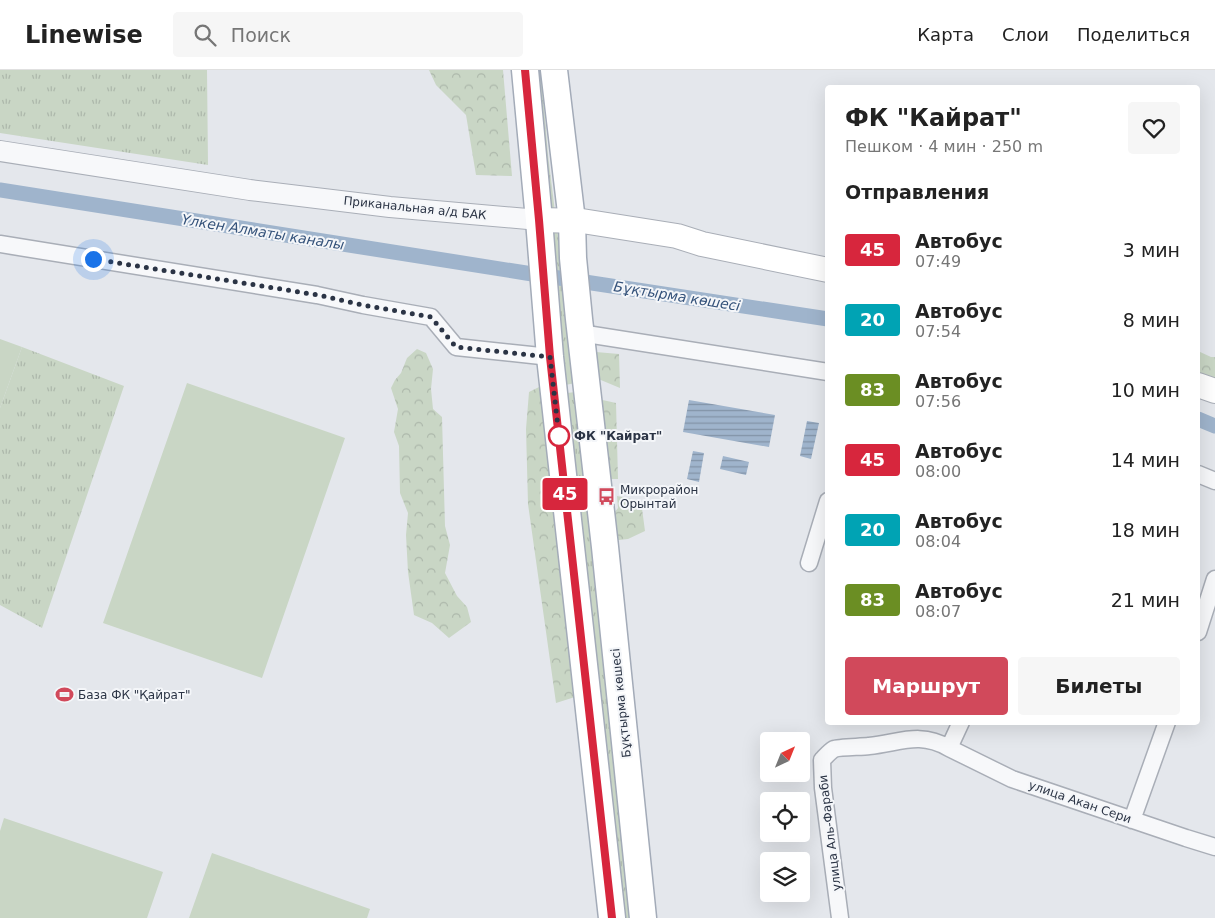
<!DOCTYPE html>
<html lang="ru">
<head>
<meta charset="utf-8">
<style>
  :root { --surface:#fff; --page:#f6f6f6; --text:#222; --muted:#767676; --line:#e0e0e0; --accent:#d1495b }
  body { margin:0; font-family:"DejaVu Sans",sans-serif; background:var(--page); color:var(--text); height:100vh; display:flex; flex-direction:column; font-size:19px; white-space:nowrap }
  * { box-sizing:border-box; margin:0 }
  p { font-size:16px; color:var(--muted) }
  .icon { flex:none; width:28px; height:28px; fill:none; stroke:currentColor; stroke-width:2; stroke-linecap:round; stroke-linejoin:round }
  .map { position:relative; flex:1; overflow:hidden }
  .sheet { position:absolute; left:825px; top:15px; width:375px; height:640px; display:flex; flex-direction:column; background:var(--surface); border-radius:5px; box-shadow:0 5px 20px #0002 }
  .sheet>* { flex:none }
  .badge { padding:0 10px; border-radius:4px; font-size:18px; line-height:32px }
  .needle { width:32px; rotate:43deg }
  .buttons { position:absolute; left:760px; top:662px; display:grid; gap:10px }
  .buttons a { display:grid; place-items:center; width:50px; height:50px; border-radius:5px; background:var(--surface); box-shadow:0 5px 20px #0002; font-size:25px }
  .you { position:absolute; width:25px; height:25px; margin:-12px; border:4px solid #fff; border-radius:50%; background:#1a73e8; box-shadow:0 0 0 8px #1a73e833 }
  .map>.badge { position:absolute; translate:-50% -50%; box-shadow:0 0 0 2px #fff }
  h2 { padding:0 20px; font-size:19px; line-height:45px }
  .round { display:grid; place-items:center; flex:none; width:52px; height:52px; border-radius:5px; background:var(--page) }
  .overview { display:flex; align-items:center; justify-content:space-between; height:85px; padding:0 20px }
  h1 { font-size:24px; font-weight:800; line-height:38px }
  .primary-button { display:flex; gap:10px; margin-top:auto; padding:10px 20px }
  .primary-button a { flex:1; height:58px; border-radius:5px; background:var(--accent); color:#fff; font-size:20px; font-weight:800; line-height:58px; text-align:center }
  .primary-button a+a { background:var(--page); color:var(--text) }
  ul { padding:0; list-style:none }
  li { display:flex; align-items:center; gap:15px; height:70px; padding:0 20px }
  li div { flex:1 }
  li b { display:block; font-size:19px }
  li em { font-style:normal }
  li .badge { min-width:55px; font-weight:700; text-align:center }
  header { display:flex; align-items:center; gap:30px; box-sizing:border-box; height:70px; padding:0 25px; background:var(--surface); border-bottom:1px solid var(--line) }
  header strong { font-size:24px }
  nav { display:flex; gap:28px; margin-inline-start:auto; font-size:18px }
  .search { width:350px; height:45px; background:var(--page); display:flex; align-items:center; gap:12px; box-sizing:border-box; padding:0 18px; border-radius:5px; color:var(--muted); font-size:19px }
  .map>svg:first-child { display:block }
  .grass { fill:url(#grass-tufts) }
  .forest { fill:url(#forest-crowns) }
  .pitch { fill:#c9d6c5 }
  .water { fill:url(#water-rules) }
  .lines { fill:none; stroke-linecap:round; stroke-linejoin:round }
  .canal { stroke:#9fb4cc; stroke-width:15 }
  .minor-casing { stroke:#a9aeb7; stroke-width:19 }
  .tertiary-casing { stroke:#a9aeb7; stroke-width:22 }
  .secondary-casing { stroke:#a9aeb7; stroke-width:26 }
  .primary-casing { stroke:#a3abb8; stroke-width:29 }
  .minor { stroke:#f7f8fa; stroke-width:16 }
  .tertiary { stroke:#f7f8fa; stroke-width:20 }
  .secondary { stroke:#fff; stroke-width:24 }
  .primary { stroke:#fff; stroke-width:26 }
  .line-casing { stroke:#fff; stroke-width:11 }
  .line { stroke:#d7263d; stroke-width:8 }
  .walk { stroke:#2b3445; stroke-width:5; stroke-dasharray:0 9 }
  .stop-dot { fill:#fff; stroke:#d7263d; stroke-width:2.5 }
  .labels { text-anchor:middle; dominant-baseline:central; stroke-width:4; stroke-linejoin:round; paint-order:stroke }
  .street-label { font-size:12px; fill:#2b3445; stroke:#f4f6f9 }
  .stop-label { font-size:12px; font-weight:bold; fill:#2b3445; stroke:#f4f6f9; text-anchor:start }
  .poi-label { font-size:12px; fill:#2b3445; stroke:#f4f6f9; text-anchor:start }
  .water-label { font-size:14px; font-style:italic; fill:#34527a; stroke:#f4f6f9 }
</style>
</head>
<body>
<header>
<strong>Linewise</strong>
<div class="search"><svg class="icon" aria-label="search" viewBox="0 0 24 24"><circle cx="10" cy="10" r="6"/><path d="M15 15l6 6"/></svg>Поиск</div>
<nav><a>Карта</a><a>Слои</a><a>Поделиться</a></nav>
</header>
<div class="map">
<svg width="1215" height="848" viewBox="0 0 1215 848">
  <defs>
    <pattern id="grass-tufts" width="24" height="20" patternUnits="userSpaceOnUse" patternTransform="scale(1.25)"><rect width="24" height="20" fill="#c9d6c5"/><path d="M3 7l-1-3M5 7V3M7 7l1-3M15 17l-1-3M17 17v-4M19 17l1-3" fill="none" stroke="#adb8ab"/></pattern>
    <pattern id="forest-crowns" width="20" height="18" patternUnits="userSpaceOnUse" patternTransform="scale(1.25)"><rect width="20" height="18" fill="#c9d6c5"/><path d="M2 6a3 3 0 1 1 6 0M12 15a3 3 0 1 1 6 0" fill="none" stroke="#adb8ab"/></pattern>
    <pattern id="water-rules" width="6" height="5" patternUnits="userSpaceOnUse" patternTransform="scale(1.25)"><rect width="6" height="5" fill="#9fb4cc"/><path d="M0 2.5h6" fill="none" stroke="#8293a7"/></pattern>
  </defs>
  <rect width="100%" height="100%" fill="#e4e7ec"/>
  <path class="grass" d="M0,0H207L208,95L0,63Z
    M532,0H541L548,85L576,313L565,315Z
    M22,277L124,316L42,558L0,535V338Z
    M576,322L631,848H623L567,323Z"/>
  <path class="forest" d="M429,0H503L512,106L476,105L466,45L436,15Z
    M417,279L426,283L433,299L431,319L433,339L442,347L445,456L450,475L445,503L457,526L467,537L471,552L449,568L432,553L414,545L408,502L406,465L408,443L400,423L399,376L394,362L398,339L391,318L395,310L401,303L407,288Z
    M1198,281L1211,287H1215V309L1198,303Z
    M596,282L619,284L620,318L596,308Z
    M543,315L575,627L556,633L528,434L526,359L529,322Z
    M598,329L616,333L618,409H602Z
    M617,426L641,431L645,461L628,469L610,471V448L618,438Z"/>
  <path class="pitch" d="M0,269L22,277L0,338Z
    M187,313L345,368L262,608L103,553Z
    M4,748L163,802L147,848H0V761Z
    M212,783L370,839L367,848H189Z"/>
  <path class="water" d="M689,330L775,345L769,377L683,362Z
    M807,351L819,353L811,389L800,386Z
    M693,381L704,383L699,412L687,409Z
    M723,386L749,392L746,405L720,399Z"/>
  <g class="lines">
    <path class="canal" d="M0,120L526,203L828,249
      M1198,349L1215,356"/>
    <defs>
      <path id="minor" d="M0,174L317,225L363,235L431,247L456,277L550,287
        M580,263L828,302
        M1198,404L1215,411
        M809,493L828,431
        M1198,562L1215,509
        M949,678L1012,709L1186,768L1215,777
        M1132,750L1167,652
        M840,848L823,718L822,690C825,687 830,681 834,679C839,677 862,677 869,676C900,673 919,661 949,678L961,652"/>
      <path id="tertiary" d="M0,81L250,120L390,137L539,150"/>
      <path id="secondary" d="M539,150L582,151L677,166L702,174L828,200
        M1198,315L1215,321"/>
      <path id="primary" d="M525,0L539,150L550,287L612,848
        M554,0L572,151L573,188L579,249L605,477L643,848"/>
    </defs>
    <use href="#minor" class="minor-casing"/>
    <use href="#tertiary" class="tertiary-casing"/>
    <use href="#secondary" class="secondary-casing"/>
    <use href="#primary" class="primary-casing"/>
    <use href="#minor" class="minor"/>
    <use href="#tertiary" class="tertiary"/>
    <use href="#secondary" class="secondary"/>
    <use href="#primary" class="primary"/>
  </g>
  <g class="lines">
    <defs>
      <path id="line" d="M525,0L539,150L550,287L612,848"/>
    </defs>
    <use href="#line" class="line-casing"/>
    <use href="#line" class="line"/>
    <path class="walk" d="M93,189L318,225L363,235L431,247L456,277L550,287L559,366"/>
  </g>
  <defs>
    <symbol id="bus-bare" viewBox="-9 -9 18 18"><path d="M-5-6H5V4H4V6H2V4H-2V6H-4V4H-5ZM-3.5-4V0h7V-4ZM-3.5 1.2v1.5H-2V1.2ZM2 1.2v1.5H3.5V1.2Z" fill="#d1495b" stroke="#f4f6f9" stroke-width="2.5" paint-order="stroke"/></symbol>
    <symbol id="stadium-bare" viewBox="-9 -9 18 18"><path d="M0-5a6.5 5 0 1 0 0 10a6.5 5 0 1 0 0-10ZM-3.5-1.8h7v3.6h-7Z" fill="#d1495b" stroke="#f4f6f9" stroke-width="2.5" paint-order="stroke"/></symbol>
  </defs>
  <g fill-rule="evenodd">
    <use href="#bus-bare" x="594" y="414" width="25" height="25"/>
    <use href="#stadium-bare" x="52" y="612" width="25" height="25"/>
  </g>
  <circle class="stop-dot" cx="559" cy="366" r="10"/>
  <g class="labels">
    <g class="street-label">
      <text transform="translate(415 138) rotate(6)">Приканальная а/д БАК</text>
      <text transform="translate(621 633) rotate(-96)">Бұқтырма көшесі</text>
      <text transform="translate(1080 732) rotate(19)">улица Акан Сери</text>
      <text transform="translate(830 763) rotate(-97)">улица Аль-Фараби</text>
    </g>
    <g class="stop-label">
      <text x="574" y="366">ФК "Кайрат"</text>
    </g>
    <g class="poi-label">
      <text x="620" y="420">Микрорайон<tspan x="620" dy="14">Орынтай</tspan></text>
      <text x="78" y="625">База ФК "Қайрат"</text>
    </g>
    <g class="water-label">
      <text transform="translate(263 162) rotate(9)">Үлкен Алматы каналы</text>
      <text transform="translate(677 226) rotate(9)">Бұқтырма көшесі</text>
    </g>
  </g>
</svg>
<div class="buttons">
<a><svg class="needle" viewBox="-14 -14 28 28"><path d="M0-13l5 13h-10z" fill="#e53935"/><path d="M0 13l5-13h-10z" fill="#767676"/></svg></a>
<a><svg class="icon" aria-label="locate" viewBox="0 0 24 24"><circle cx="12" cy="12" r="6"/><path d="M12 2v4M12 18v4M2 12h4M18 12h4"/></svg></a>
<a><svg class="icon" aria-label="layers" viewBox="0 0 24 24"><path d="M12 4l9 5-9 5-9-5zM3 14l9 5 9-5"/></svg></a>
</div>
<div class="you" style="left:93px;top:189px"></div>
<b class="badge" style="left:565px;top:424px;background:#d7263d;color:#fff">45</b>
<section class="sheet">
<div class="overview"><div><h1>ФК &quot;Кайрат&quot;</h1><p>Пешком · 4 мин · 250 m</p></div><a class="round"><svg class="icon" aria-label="heart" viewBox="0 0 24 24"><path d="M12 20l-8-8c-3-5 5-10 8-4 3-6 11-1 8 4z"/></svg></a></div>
<h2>Отправления</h2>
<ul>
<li><span class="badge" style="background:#d7263d;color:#fff">45</span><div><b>Автобус</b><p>07:49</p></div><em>3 мин</em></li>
<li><span class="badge" style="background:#00a3b4;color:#fff">20</span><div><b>Автобус</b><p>07:54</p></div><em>8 мин</em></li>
<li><span class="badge" style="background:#6b8e23;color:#fff">83</span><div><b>Автобус</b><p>07:56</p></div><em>10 мин</em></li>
<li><span class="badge" style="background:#d7263d;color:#fff">45</span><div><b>Автобус</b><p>08:00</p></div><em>14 мин</em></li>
<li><span class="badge" style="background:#00a3b4;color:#fff">20</span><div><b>Автобус</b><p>08:04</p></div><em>18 мин</em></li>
<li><span class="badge" style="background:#6b8e23;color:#fff">83</span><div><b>Автобус</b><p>08:07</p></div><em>21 мин</em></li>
</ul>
<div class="primary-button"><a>Маршрут</a><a>Билеты</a></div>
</section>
</div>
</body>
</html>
